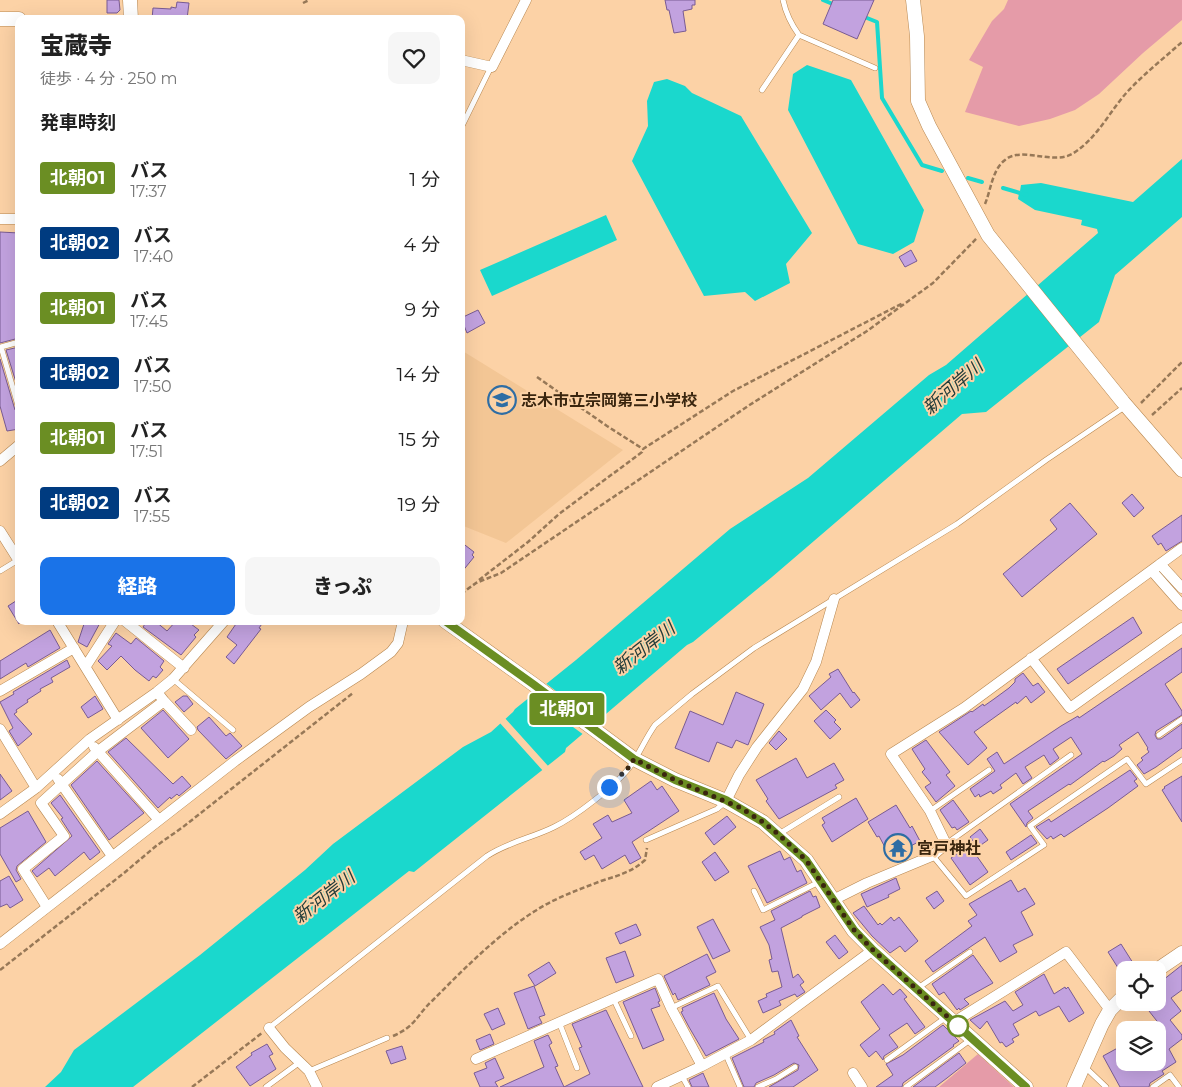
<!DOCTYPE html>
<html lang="ja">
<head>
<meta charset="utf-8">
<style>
  :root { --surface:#fff; --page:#f6f6f6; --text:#222; --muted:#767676; --accent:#1a73e8 }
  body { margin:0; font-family:Montserrat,"Noto Sans JP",sans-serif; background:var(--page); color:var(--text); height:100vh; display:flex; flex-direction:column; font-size:19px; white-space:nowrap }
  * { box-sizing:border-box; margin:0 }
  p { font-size:16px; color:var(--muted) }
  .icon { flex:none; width:28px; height:28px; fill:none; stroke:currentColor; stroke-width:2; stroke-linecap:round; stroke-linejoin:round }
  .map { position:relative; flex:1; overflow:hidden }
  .details { position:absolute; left:15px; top:15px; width:450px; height:610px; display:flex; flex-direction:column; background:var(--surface); border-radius:10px; box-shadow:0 5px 20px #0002 }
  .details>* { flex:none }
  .badge { padding:0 10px; border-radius:4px; font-size:18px; line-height:32px }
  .buttons { position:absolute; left:1116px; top:961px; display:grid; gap:10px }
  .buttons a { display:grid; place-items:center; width:50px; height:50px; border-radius:10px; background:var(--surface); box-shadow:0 5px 20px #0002; font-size:25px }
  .you { position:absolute; width:25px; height:25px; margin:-12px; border:4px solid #fff; border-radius:50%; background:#1a73e8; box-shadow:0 0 0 8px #1a73e833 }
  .map>.badge { position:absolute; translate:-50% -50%; box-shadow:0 0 0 2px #fff }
  h2 { padding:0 25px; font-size:19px; line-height:45px }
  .round { display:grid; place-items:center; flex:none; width:52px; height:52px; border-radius:10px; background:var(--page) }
  .summary { display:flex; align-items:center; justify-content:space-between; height:85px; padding:0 25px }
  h1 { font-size:24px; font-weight:800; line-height:38px }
  .primary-button { display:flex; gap:10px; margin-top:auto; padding:10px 25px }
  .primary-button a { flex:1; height:58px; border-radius:10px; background:var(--accent); color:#fff; font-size:20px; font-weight:800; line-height:58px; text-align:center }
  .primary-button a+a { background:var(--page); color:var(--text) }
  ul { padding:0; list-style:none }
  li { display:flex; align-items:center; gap:15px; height:65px; padding:0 25px }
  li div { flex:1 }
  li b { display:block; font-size:19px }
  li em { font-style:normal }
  li .badge { min-width:55px; font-weight:700; text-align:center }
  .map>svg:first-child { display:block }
  .built { fill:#f3c695 }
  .green { fill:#e59ba8 }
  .water { fill:#1ad8cd }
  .pier { fill:#fcd2a6 }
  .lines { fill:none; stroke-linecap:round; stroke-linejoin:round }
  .stream { stroke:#1ad8cd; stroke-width:4 }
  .building { fill:#c2a2df; stroke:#795b93 }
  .lane-casing { stroke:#b78750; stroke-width:6 }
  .street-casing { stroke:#b78750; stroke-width:11 }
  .secondary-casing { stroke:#b78750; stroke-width:15 }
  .path { stroke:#977857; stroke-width:2.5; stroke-dasharray:5 2.5; stroke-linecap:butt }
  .lane { stroke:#fff; stroke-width:5 }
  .street { stroke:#fff; stroke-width:10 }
  .secondary { stroke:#fff; stroke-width:14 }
  .line-casing { stroke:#fff; stroke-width:11 }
  .line { stroke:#6b8e23; stroke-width:8 }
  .walk { stroke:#3a260f; stroke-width:5; stroke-dasharray:0 9 }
  .stop-dot { fill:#fff; stroke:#6b8e23; stroke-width:2.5 }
  .labels { text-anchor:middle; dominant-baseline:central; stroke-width:4; stroke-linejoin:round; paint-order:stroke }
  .poi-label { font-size:16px; font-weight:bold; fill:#3a260f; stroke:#fcd2a6; text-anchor:start }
  .water-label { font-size:18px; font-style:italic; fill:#223c3a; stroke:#fcd2a6 }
</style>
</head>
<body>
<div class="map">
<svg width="1182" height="1087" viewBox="0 0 1182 1087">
  <rect width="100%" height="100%" fill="#fcd2a6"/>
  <path class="built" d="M461,350L623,450L506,543L461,525Z"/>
  <path class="green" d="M1008,0H1182V20L1143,53L1099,94L1075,110L1050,119L1019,126L965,112L983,67L969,60L992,21L1004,9Z
    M978,1054L1014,1087H939Z"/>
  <path class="water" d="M807,65L851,80L924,210L914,242L893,254L858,244L788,110L793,74Z
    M667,79L685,86L692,93L741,116L812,233L786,264L790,283L755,301L745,292L704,296L632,161L648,126L647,101L654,82Z
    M1182,159V217L1115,275L1099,322L986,412L962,414L772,577L693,642L687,645L566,748L565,752L414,872L409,871L133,1087H45L61,1072L74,1050L200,955L305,870L333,844L463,747L491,732L513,712L515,709L576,660L730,529L808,478L929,375L946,365L1098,233L1097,229L1081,225L1082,220L1035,210L1018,199L1019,193H1023L1020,191L1021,185L1041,183L1133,202Z
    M606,215L617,240L492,296L480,270Z"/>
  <path class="pier" d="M544,682L598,723L584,735L529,695Z
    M504,717L549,767L544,772L499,722Z"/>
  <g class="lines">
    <path class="stream" d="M823,0L835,5
      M862,16L877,22L882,98L922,165L942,171
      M968,178L982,182
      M1003,188L1027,195"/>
  </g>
  <path class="building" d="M107,0H119L120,10L117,13H107Z
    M665,0H695V5H692V9L683,11L686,31L674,33L669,10H667Z
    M833,0H874L857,39L823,24Z
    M177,2L189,3L187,19H152L153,8L171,9V7L176,8Z
    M0,232L19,233V338L0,343Z
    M911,250L917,261L905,267L899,257Z
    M478,310L485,323L467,333L461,318Z
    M19,347V392L6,350Z
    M0,359L15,410L19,413V429L7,431L0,406Z
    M1132,494L1144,508L1134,517L1122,503Z
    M1070,503L1097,534L1022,597L1003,574L1057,529L1050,520Z
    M1182,515V541L1166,551L1161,543L1158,545L1152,536Z
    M461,542L474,552L472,555L474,557L461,573Z
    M19,599V624L8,606Z
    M1133,617L1142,633L1068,684L1057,669Z
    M85,621H101L87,647L78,642Z
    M147,621H155L167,631L176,621H187L199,630L194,635L196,637L181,655L143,627Z
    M238,621H264L259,628L261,629L234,664L226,657L237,645L227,637Z
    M50,630L60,648L28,667L26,663L0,679V661Z
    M116,633L131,644L136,638L164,661L160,667L163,670L156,678L153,676L149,681L135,670L121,656L107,670L98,661L112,646L108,644Z
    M1182,648V672L1165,684L1182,711V715L1156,731L1155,735L1157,739H1161L1182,724V748L1156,767L1144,774L1137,765L1143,760L1141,758L1149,752L1147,749L1148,748L1138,732L1119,745L1122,749L1114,756L1104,762L1103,761L1070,785L1069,784L1028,811L1033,818L1027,823L1026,827L1010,804L1082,754L1071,737L1053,749L1059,758L1050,765L1044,755L1025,767L1032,778L1023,784L1016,773L1000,785L1002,788L993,794L991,791L980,797L979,794L975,797L970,789L995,771L987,759L997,752L1004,764L1061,726L1078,716L1079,718Z
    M67,660L70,667L51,678L53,682L40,689L41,691L27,700L28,702L16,710L17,712L14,714L32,734L18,746L9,731L13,728L0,702L14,694L13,692Z
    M838,669L853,693L854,692L860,700L851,708L840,693L821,710L809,696L831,677L829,674Z
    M1023,673L1033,686L1038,683L1045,692L1031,703L1026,696L1017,704L1016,702L974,732L987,748L968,765L939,732L971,711L972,712L983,704L984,706L994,699L1009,688L1015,682V679Z
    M736,692L764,704L748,745L736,740L732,748L717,742L709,762L675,748L690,711L723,725Z
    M95,696L103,709L88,718L81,707Z
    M183,696H187L193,704L184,712L175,702Z
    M163,710L189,739L168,758L141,728Z
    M826,710L836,720L834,722L841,729L830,739L814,721Z
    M209,717L226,736L230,733L242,746L226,759L198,730L197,727Z
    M779,731L787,739L776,750L769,743Z
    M126,738L173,784L182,776L191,786L179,796L177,794L171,799L170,797L158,808L108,752Z
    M926,740L950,772L946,775L955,786L936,802L925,787L931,783L922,772L925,769L912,749Z
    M796,758L807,778L834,763L844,780L835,785L837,788L779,819L766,801L768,799L756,780Z
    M97,761L144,813L109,840L71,785Z
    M1130,770L1137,779L1134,781L1138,786L1108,808L1064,837L1061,834L1053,839L1051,836L1047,839L1036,827L1049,819L1051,822Z
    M0,774L12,791L0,800Z
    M1182,776V822L1162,790L1165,788L1164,787Z
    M651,781L657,790L662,786L679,811L632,842L641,858L630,864L625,855L602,869L594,855L585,860L580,852L602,838L593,824L608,815L612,822L632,813L624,800Z
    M60,795L100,852L90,860L84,852L55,876L49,868L37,877L32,871L72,836L61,819L63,818L51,803Z
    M856,798L868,819L832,842L822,825L825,823L822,818Z
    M953,800L969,822L957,830L955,827L952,828L940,810Z
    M896,805L910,828L912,826L920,841L894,855L892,851L888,853L879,836L877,837L868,822Z
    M28,811L46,842L17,866L16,870L21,879L16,882L0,854V828Z
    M727,816L736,827L714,845L705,833Z
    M980,829L988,840L978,847L970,837Z
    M1031,835L1037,843L1011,860L1006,852Z
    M969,845L988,872L970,885L951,858Z
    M780,851L784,860L790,857L791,859L797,872L801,870L807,883L767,903L748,866Z
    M715,852L729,872L715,881L702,862Z
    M9,876L23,900L10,908L7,904L0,907V881Z
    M896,878L900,889L888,895L889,897L867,907L861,894Z
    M1011,880L1018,892L1025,888L1035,904L1021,912L1033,935L1013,945L1017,952L1000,962L985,937L933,972L925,961L972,926L968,921L977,915L969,904Z
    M810,891L813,897L816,896L820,907L802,916V917L781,928L793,978L798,974L804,982L800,985L805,992L797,997L795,994L779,1001L781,1005L763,1013L758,1001L767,997L766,994L782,987L778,971L772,972L769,960L772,959L769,945L760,927L775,920L771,911Z
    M937,891L944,901L934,909L926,898Z
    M864,906L878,925L880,923L882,925L891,917L894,921L899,917L918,941L905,952L900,946L890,953L872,936L853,913Z
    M713,919L730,951L713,959L697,927Z
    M636,924L641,935L620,944L615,933Z
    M835,935L848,952L839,959L826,942Z
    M1121,944L1133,963L1120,971L1108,952Z
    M625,951L634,976L616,983L606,958Z
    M707,954L716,972L706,977L710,985L678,1000L675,993L673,995L664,976Z
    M973,955L993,983L964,999L969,1004L960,1010L959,1008L957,1010L944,992L939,995L932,984Z
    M549,962L556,973L535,986L528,975Z
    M1182,965V990L1171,998L1181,1011L1170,1020L1182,1035V1039L1169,1049L1176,1062L1162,1071L1164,1074L1150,1083L1149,1087H1120L1103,1056L1125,1044V1062H1158V1026L1160,1025L1149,1011L1163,1001L1158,994V984Z
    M1044,974L1054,994L1065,987L1066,989L1068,987L1084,1013L1069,1022L1059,1006L1039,1016L1036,1011L1013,1024L1019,1035L1012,1039L1014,1042L1006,1047L1002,1042L1000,1043L987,1021L980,1029L970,1020L1005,1001L1013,1011L1023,1005L1015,992Z
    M883,984L893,995L900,989L907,997L904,999L925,1027L915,1034L907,1023L889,1035L898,1047L884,1056L883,1060L876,1051L869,1057L860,1045L880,1029L861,1002Z
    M534,986L545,1015L539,1017L542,1023L528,1029L514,993Z
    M655,988L660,1001L658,1002L660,1006L651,1009L664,1040L643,1049L623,1002Z
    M714,993L726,1019L739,1039L706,1056L689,1027L681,1012L683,1011L682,1008Z
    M498,1008L505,1024L492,1030L484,1014Z
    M606,1010L643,1087H564L590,1074L579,1048L582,1047L572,1024Z
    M791,1020L799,1036L797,1037L818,1070L793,1087H769L798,1070L799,1065L794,1063L774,1075L756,1083L754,1087H744L732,1058L764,1042L763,1040L775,1034L774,1032Z
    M943,1025L959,1041L953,1045L954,1046L903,1083L902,1087H876L893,1075L886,1064L903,1055Z
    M490,1034L494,1044L480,1050L476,1040Z
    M548,1035L552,1043L549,1045L558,1066L555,1067L564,1087H500L544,1067L534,1041Z
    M267,1044L273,1054L269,1056L276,1069L250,1086L236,1067L252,1055L251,1053Z
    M402,1046L406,1059L391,1064L386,1051Z
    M959,1053L966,1063L947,1078L935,1087H913Z
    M495,1058L504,1078L495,1082L498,1087H480L474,1073L487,1068L485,1063Z
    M703,1073L709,1087H692L689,1080Z"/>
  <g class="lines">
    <defs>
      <path id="lane" d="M783,0C786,14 791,24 799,35L875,68
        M762,90L799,35
        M461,128L491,67
        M19,342L1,347L19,409
        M0,571L18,560
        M173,679L233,730
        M1159,735L1182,719
        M930,811L989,770
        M779,834L839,797
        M646,840L717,809L724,803
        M946,844L1071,755
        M933,856L966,896L1044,845L1030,826L1127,759L1146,784L1182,760
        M754,891L763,910L819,882
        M918,988L970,952
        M614,1000L631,1036
        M671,1008L718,986L751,1040
        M559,1022L577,1068
        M269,1028L487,856C508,842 532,838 554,827C575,817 615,786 629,768C639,755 645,739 655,725L692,694L754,648L957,524L1046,460L1126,406
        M726,1055L740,1087
        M887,1060L945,1018
        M1084,1066L1106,1087
        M309,1071L387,1038
        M682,1076L688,1087
        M266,1087L300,1062
        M758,1087L776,1079L795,1067
        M906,1087L970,1040
        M1153,1087L1170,1075L1179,1087"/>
      <path id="street" d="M461,60L492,67L526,0
        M0,219H19
        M0,461L19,445
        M0,531L19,561
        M1160,564L1182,588
        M1152,571L1182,605
        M57,621L118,720
        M125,621L184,668
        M1031,658L1070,708L1182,628
        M86,666L115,621
        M0,691L74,648
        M164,701L191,730
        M0,729L36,788
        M94,747L159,820
        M58,779L112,856
        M726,801L739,775L757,747L803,689L816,662L834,599
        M0,814L36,788L90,739L157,692L173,679L224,621
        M833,900L867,883L932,856L946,844L930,811L891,754L964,708L1182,548
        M47,907L23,869L64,836L41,803L97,752L164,701L157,692
        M0,944L235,761L309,707L361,674L391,652L398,643L403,621
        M954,1022L1066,952L1110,1010
        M269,1028L285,1048L309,1071L317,1087
        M476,1059L658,979L671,1008L702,1066L751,1040L873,950
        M853,1073L862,1087
        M657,1087L702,1066"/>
      <path id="secondary" d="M130,0L131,19
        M913,0L917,36L918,101L929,126L988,235L1123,402L1182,470
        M0,19H19
        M445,621L533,684L634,759L675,780L726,801L763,822L806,860L854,931L873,950L1026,1087
        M1157,970L1182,953
        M1074,1087L1102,1024L1110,1010L1125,995"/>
    </defs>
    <use href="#lane" class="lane-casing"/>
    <use href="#street" class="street-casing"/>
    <use href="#secondary" class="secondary-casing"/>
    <path class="path" d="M303,3L309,0
      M985,204C991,190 992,170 1005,160C1021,146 1052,165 1072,154C1097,139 1109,112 1128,91C1144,74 1164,58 1182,42
      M537,377L607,426L643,449L733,391L903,303
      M1141,403L1182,362
      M1152,415L1182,388
      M479,580L528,542L559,514L642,452L643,449
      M461,594L476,583L501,573L748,406L867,331L933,283L977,238
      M0,970L124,873L156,846L183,827L353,693
      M393,1036C416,1026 416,1016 432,1001C464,969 497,935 535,911C555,898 578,890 601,881C617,876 632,872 645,860L647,848
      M192,1087L262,1033"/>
    <use href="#lane" class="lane"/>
    <use href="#street" class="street"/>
    <use href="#secondary" class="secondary"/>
  </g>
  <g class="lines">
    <defs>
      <path id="line" d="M445,621L533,684L634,759L675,780L726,800L763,822L806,860L854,930L873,950L1026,1087"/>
    </defs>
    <use href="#line" class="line-casing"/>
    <use href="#line" class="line"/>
    <path class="walk" d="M609,787L630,766L634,759L675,780L739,807L763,822L778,834L806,860L854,930L873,950L958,1026"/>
  </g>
  <defs>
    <symbol id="school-ring" viewBox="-11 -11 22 22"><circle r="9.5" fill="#fcd2a6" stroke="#2e6da4" stroke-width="1.5"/><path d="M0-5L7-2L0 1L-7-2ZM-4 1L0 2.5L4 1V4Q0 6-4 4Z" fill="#2e6da4"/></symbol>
    <symbol id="temple-ring" viewBox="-11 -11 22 22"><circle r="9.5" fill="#fcd2a6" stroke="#2e6da4" stroke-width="1.5"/><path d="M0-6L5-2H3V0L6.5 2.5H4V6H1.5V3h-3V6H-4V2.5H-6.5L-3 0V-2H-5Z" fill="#2e6da4"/></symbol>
  </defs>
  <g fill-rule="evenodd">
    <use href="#school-ring" x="486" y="384" width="32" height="32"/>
    <use href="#temple-ring" x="882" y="832" width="32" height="32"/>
  </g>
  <circle class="stop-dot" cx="958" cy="1026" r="10"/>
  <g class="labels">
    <g class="poi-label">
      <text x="521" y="400">志木市立宗岡第三小学校</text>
      <text x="917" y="848">宮戸神社</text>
    </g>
    <g class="water-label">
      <text transform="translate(953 387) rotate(-41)">新河岸川</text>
      <text transform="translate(644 648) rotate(-38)">新河岸川</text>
      <text transform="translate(324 897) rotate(-38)">新河岸川</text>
    </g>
  </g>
</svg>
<div class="buttons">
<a><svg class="icon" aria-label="locate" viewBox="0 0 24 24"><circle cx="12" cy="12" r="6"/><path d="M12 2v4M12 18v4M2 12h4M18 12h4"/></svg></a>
<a><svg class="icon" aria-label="layers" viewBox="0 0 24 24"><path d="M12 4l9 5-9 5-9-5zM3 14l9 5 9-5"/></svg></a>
</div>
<div class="you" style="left:609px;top:787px"></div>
<b class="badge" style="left:567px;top:709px;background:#6b8e23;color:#fff">北朝01</b>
<section class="details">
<div class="summary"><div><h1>宝蔵寺</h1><p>徒歩 · 4 分 · 250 m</p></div><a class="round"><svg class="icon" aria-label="heart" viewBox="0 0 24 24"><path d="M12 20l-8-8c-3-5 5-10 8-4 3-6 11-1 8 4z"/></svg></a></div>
<h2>発車時刻</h2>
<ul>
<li><span class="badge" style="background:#6b8e23;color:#fff">北朝01</span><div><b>バス</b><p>17:37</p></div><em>1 分</em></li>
<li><span class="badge" style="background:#003b80;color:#fff">北朝02</span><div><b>バス</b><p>17:40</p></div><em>4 分</em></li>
<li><span class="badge" style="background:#6b8e23;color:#fff">北朝01</span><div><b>バス</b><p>17:45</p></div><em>9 分</em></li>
<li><span class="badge" style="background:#003b80;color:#fff">北朝02</span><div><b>バス</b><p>17:50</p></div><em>14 分</em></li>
<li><span class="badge" style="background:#6b8e23;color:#fff">北朝01</span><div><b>バス</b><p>17:51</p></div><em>15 分</em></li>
<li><span class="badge" style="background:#003b80;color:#fff">北朝02</span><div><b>バス</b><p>17:55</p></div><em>19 分</em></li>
</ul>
<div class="primary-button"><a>経路</a><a>きっぷ</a></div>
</section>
</div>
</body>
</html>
